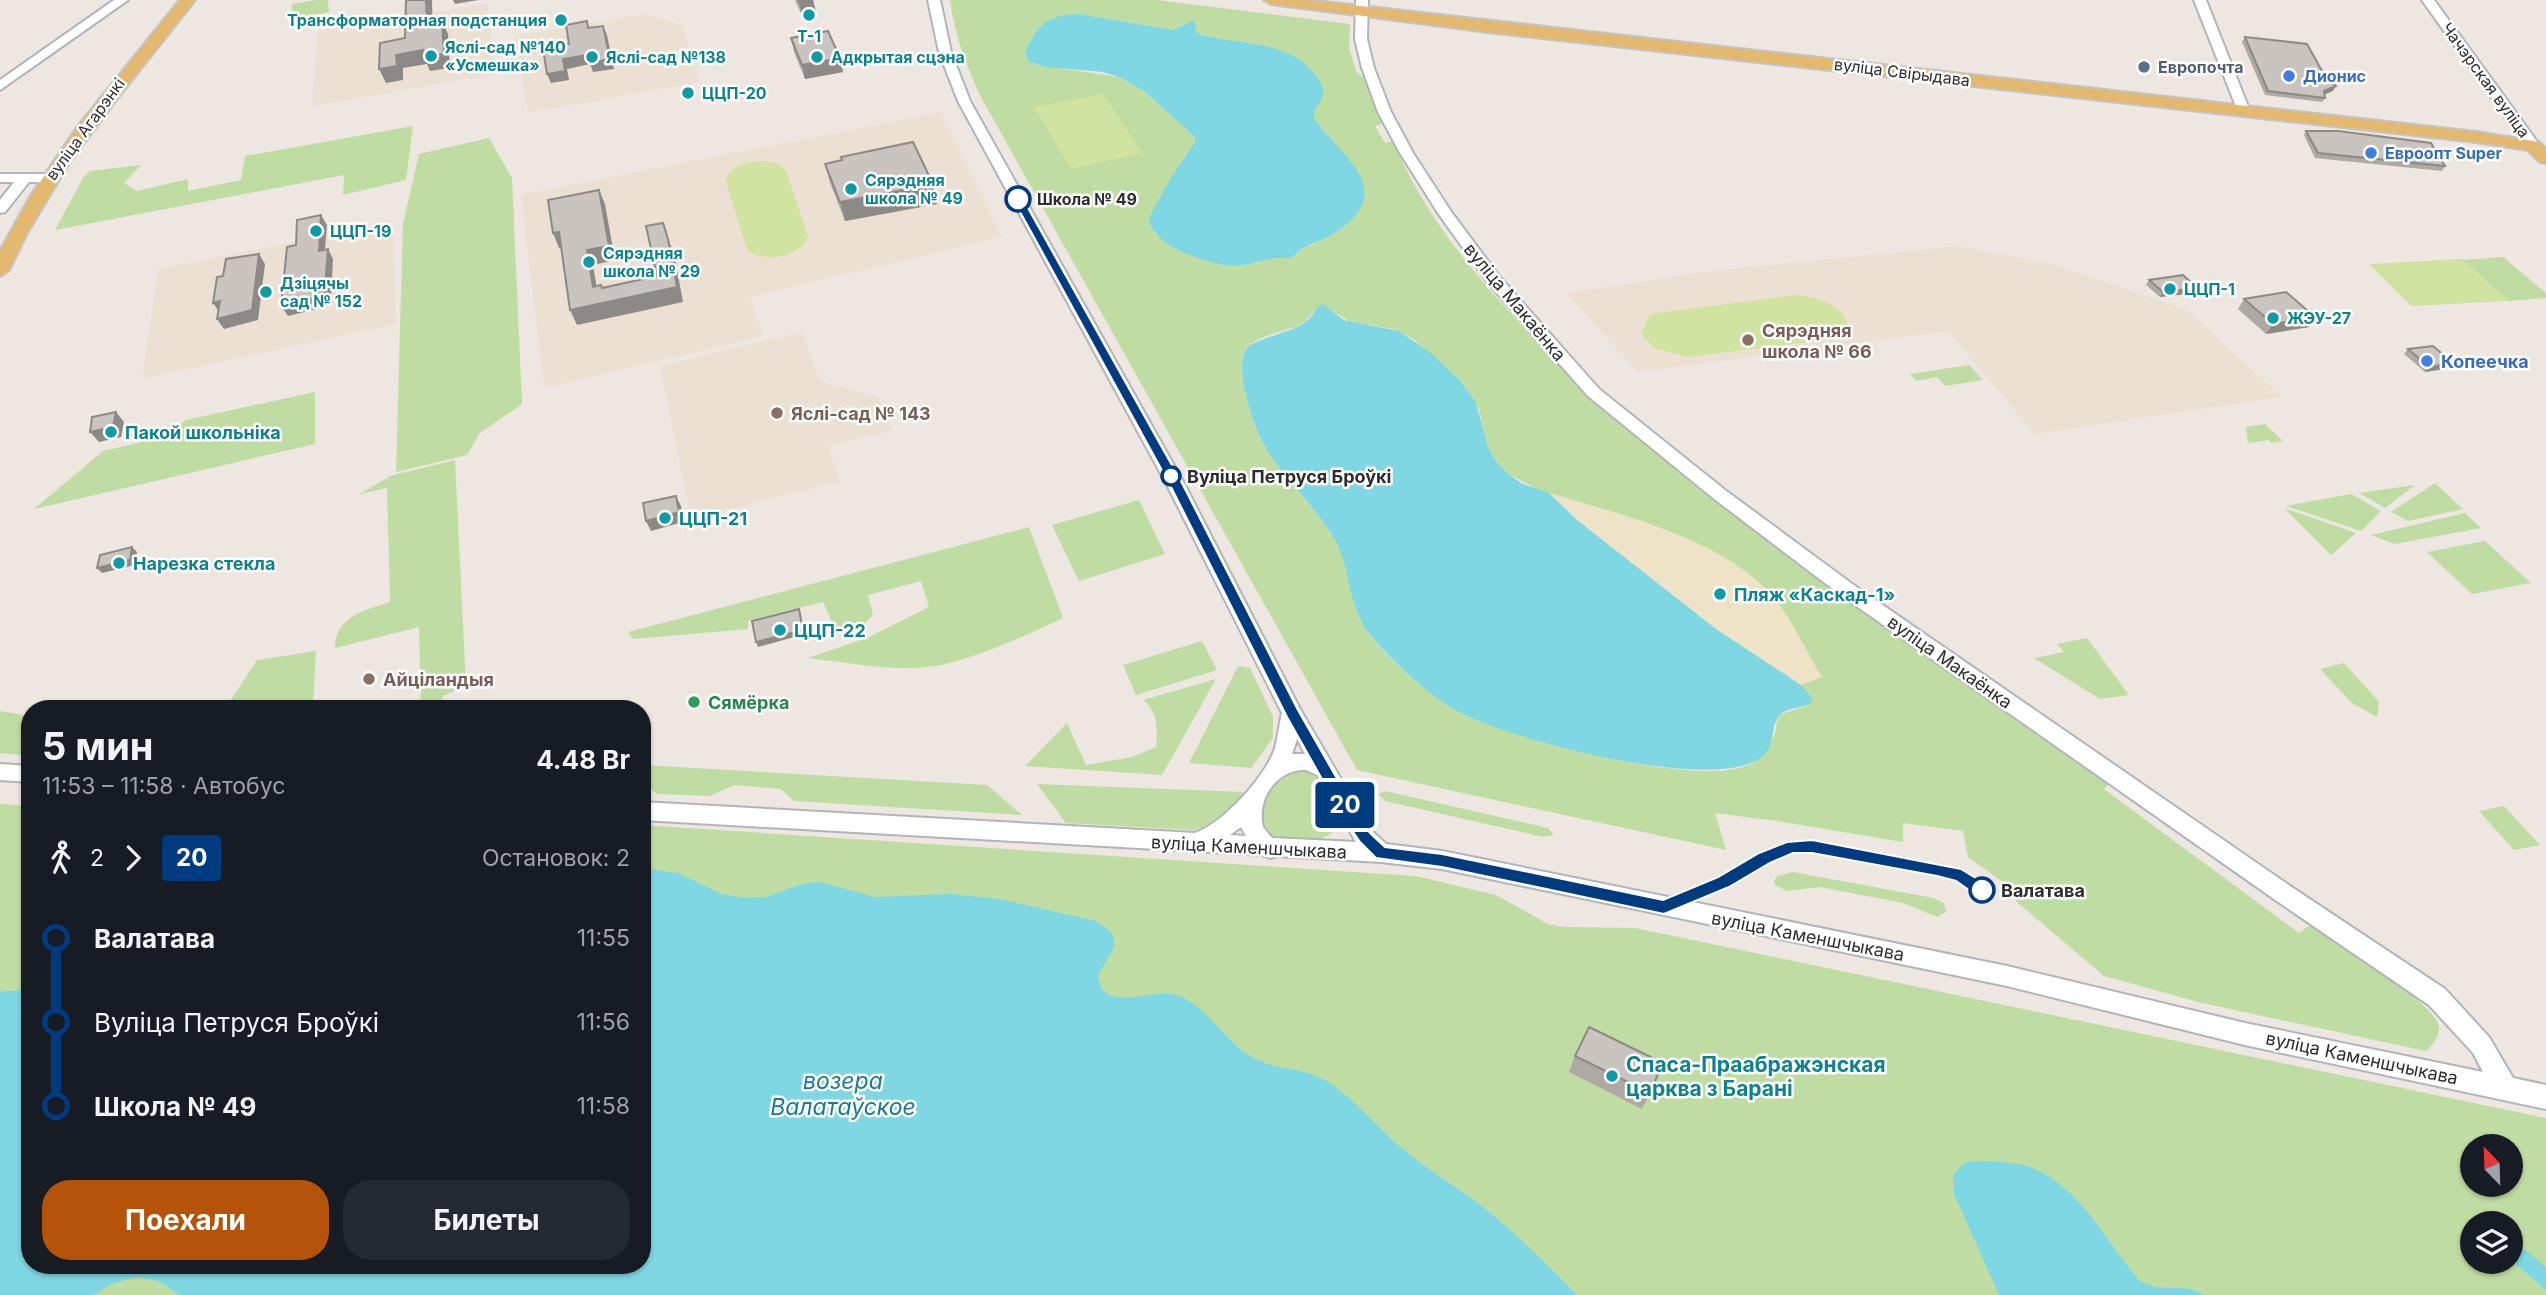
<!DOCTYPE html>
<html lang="ru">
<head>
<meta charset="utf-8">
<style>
  :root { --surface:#171b24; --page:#242831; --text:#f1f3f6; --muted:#9ea1a6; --accent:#b45309 }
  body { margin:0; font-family:Inter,sans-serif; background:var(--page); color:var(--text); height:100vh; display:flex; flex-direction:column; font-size:26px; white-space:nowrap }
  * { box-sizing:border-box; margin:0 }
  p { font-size:23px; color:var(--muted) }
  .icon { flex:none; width:38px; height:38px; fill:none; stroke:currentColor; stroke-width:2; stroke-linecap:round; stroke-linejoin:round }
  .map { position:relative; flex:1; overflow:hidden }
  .sheet { position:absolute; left:21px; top:700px; width:630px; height:574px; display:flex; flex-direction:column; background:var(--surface); border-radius:28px; box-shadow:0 2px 5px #0004 }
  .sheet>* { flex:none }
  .badge { padding:0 14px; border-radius:5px; font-size:24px; line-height:46px }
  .needle { width:46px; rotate:337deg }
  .fabs { position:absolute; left:2460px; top:1134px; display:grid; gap:14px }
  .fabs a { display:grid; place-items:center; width:63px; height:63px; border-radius:50%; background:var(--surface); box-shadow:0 2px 5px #0004; font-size:35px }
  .map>.badge { position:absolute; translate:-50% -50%; box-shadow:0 0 0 4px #fff }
  .legs { display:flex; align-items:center; gap:10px; height:77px; padding:0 21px; font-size:23px }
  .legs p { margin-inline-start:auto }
  .summary { display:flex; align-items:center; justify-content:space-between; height:119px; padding:0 21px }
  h1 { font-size:38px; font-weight:700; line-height:52px }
  .action { display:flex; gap:14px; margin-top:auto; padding:14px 21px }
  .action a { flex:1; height:80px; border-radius:28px; background:var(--accent); color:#fff; font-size:28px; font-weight:700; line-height:80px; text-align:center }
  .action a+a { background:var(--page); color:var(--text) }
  ul { padding:0 21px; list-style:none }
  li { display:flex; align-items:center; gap:24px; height:84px; font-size:26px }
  li i { display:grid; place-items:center; width:10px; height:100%; margin:0 9px; background:currentColor }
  li i::after { content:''; width:18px; height:18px; margin:-9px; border:5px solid; border-radius:50%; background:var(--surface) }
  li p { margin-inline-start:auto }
  li:first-child i { background:linear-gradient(#0000 50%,currentColor 0) }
  li:last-child i { background:linear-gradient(currentColor 50%,#0000 0) }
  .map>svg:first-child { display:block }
  .education { fill:#ece0d2 }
  .green { fill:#bfdda3; fill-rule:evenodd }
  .sand { fill:#eee2c7 }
  .pitch { fill:#d0e3a0 }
  .water { fill:#7fd7e4 }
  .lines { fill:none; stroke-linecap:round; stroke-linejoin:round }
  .minor-casing { stroke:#b1b4bb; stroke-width:4 }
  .major-casing { stroke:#c4c4c4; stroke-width:4 }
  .minor { fill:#fff; fill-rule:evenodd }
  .major { fill:#e4b86e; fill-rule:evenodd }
  .wall { fill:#ada9a4 }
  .shaded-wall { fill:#8d8986 }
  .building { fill:#c9c4bf; stroke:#8d8986; stroke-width:2 }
  .line-1 { fill:#003b80; stroke:#fff; stroke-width:2 }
  .culture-dot { fill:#0f9aa8; stroke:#fff; stroke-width:2.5 }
  .service-dot { fill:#5c6f8a; stroke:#fff; stroke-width:2.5 }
  .shop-dot { fill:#3f7fe0; stroke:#fff; stroke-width:2.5 }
  .stop-1-dot { fill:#fff; stroke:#003b80; stroke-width:3.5 }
  .education-dot { fill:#8d6e63; stroke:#fff; stroke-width:2.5 }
  .leisure-dot { fill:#2e9e5b; stroke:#fff; stroke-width:2.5 }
  .labels { text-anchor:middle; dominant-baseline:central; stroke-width:5; stroke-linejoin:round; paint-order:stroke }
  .far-culture-label { font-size:16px; font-weight:bold; fill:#0d838f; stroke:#fff; text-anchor:start }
  .far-service-label { font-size:16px; font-weight:bold; fill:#4e5e75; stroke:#fff; text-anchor:start }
  .far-street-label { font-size:16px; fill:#2d2d2d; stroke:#fff }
  .far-shop-label { font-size:16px; font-weight:bold; fill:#366cbe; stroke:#fff; text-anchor:start }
  .far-stop-label { font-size:16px; font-weight:bold; fill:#2d2d2d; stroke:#fff; text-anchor:start }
  .street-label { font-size:18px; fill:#2d2d2d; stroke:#fff }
  .education-label { font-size:18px; font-weight:bold; fill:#785e54; stroke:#fff; text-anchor:start }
  .shop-label { font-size:18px; font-weight:bold; fill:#366cbe; stroke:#fff; text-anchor:start }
  .culture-label { font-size:18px; font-weight:bold; fill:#0d838f; stroke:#fff; text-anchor:start }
  .stop-label { font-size:18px; font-weight:bold; fill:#2d2d2d; stroke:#fff; text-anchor:start }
  .leisure-label { font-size:18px; font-weight:bold; fill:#27864d; stroke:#fff; text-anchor:start }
  .near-culture-label { font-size:21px; font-weight:bold; fill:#0d838f; stroke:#fff; text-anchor:start }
  .near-water-label { font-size:23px; font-style:italic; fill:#1b7a92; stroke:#fff }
</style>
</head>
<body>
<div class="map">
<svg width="2546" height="1295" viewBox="0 0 2546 1295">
  <rect width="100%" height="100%" fill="#ede6e1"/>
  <path class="education" d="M488,3L495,74L312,106L318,31Z
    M645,14L682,25L699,82L528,113L514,36Z
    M940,112L1002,237L750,297L763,336L544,388L521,195Z
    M344,232H393L396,324L142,379L158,269Z
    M1957,246L2052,264L2187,310L2282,397L2035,434L1951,335L1941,332L1638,372L1566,293L1712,271Z
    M802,332L820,381L877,396L893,430L828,446L840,481L691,519L660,366Z"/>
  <path class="green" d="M316,0H328L329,12L293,20L292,4Z
    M950,0H1157L1350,24L1349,47L1356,71L1368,82L1382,124L1375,126L1385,143L1393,141C1427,223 1490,295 1553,356C1605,406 1657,456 1715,499C1760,533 1807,565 1853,597C1939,659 2025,720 2111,781L2104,789L2299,933L2313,923C2335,938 2440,1006 2439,1028C2439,1038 2432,1045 2426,1051L2202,1003L2104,976L2018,903L2007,885L1968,857L1963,831L1903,823V842L1783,822L1715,813L1726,850L1357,770L982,99C966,66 955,36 950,0ZM1079,14L1173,30L1194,20L1195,31L1199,34C1247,47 1294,38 1323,87L1314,111V118C1341,156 1398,192 1335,233C1321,242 1304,244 1293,257C1286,258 1278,257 1271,259C1258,261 1247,266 1234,266C1210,265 1171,248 1154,233L1179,165L1195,142V137L1144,91L1119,77L1033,64L1025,54C1037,22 1046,18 1079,14ZM1322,305L1349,321L1393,329L1412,338L1443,364L1471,395L1479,409L1488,446L1495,460L1508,474L1539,490L1626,516L1821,677L1801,685L1811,696L1807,706L1781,714C1776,721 1777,726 1775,733C1773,741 1763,755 1757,760C1716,795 1511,737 1464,714C1438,701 1388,660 1371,636C1348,604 1352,563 1331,533C1294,480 1258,459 1245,390C1243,378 1240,365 1244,353C1251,335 1284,333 1300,325C1311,320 1311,310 1322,305Z
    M413,126L406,180L343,195L344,175L55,230L83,178L90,171L141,165L124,183L137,191L188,179V191L241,180L245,156Z
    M489,138L512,178L522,404L480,433L467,455L396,472L403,224L419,154Z
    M2503,257L2546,293V298L2509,301L2462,260Z
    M1969,365L1983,380L1945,386L1937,377L1916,381L1910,374Z
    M315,392V444L34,509L103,451L164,437L186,420Z
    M2265,424L2283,441L2272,443L2269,440L2248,443L2246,427Z
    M455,460L466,686L443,696L440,709H421L419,627L335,648C335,616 366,610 390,602L387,488L360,494L390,476Z
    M2435,483L2463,509L2408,521L2391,512Z
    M2415,485L2385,508L2359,493Z
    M2351,494L2381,511L2361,531L2286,506Z
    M1139,500L1165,554L1079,581L1052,525Z
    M2284,508L2356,533L2331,555Z
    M2465,513L2481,528L2395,544L2371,535Z
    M1029,527L1063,618C1027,635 964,664 926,667C890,671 844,662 808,658L867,638L929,607L921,581L868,595L873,615L864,624L837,633L823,602L748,621V629L633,639L628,632Z
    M2485,541L2531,583L2472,594L2427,552Z
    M2087,638L2129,695L2100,699L2034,658L2064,652L2057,644Z
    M1202,641L1217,670L1136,695L1123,665Z
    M316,651L313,706L305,709H225L257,660Z
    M2344,663L2379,702L2377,717L2352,703L2320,669Z
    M1238,666L1250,668L1273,717V738L1251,768L1189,763Z
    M1216,679L1162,775L1025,766L1067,723L1086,765L1132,757L1156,747C1157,729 1159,712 1143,700Z
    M0,711L30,716V756L0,753Z
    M642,765L987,785L1022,815L794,801L781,789L734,785L710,796L657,794L642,783Z
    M1306,769C1322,777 1337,809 1337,827C1324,847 1281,845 1263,833C1255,800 1265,794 1286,771Z
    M1037,784L1244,792C1228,817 1223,825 1193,830L1066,823Z
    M1385,791L1548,828L1554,835L1544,837L1385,801L1378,794Z
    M0,804L30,806V1265H642V825L1416,876L1496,895L1548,924L1564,927L1635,928L2546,1118V1295H0ZM2473,1146H2511V1185H2473ZM2473,1223H2511V1262H2473Z
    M2504,806L2540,845L2514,850L2479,811Z
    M1793,872L1934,898L1944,903L1946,912L1937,917L1903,903L1820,887L1787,891L1775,885L1774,881L1777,876Z"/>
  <path class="sand" d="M1549,493C1619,514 1733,541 1778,603C1795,625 1807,653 1822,677L1801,685L1716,629L1577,520Z"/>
  <path class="pitch" d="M1103,94L1142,153L1071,169L1034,107Z
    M766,161L779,164L786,170L808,237C799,258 764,263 747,250L726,182C728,164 750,161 766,161Z
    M2462,259L2509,301L2411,306L2369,264Z
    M1796,295C1819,297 1850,306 1849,334L1824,340L1688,357L1654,348L1641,334L1650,314Z"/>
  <path class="water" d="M1079,14L1173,30L1194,20L1196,31L1199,34C1237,45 1283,39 1311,70C1315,75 1321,82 1323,88C1326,99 1313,107 1314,118C1340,156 1401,190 1335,233C1321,242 1303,244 1293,257C1285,259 1278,257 1271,259C1258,261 1247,266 1234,266C1210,265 1150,246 1149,218L1170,179L1195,142V137L1144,91L1119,77L1103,72L1046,67L1029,62L1025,53C1037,24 1047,15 1079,14Z
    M1323,304L1344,320L1399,331L1431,353L1461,382L1476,402L1488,446L1495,460L1508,474L1523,484L1549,493L1577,520L1716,629L1801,685L1811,696L1812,702C1803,710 1787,706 1779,716C1767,733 1780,751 1751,763C1694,787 1518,741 1463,714C1431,698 1394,663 1371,636C1346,606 1352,564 1331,533C1291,475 1259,462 1244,386C1242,373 1239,356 1249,346C1266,335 1295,332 1308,320C1315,314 1313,308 1323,304Z
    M642,868L678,873L722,894L744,898L766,897L805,883L821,882L875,897L950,894L1000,899L1096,921C1132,942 1105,954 1098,978L1103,991C1128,1009 1158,984 1184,998C1211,1012 1226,1043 1252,1057C1274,1070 1300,1067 1323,1079C1352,1096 1374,1124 1398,1145C1427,1170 1459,1188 1488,1211C1520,1237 1548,1266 1577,1295H180L158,1281L137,1277L114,1283L93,1295H0V992L4,991L30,990V1265H642Z
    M1973,1161C1992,1162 2015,1161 2032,1168C2081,1187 2106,1242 2139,1280C2161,1295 2184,1281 2205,1295H1999L1954,1194L1953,1174L1965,1163Z
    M2511,1243L2520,1246L2546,1267V1290L2511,1260Z"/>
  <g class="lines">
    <defs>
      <path id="minor" d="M114,0H128L0,90V80Z
        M928,0H940L951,52L970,101L1185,485L1300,709L1359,810L1373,832L1386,844L1442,851L2007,966L2245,1023L2483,1072L2473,1053L2429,1005L2274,899L1842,596L1713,498L1588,396L1488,283L1438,213L1400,153L1378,112L1362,68L1355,39L1356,0H1368L1367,39L1374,68L1391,112L1413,153L1452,213L1499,276L1599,389L1725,490L1855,586L2290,886L2445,989L2489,1037L2513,1078L2546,1085V1109L2245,1045L2007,986L1442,869L1381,862L1276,856L1270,858L1262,855L642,820V802L1195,833C1223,823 1263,779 1274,751C1278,739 1279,725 1282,713L1167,485L958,101L939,52ZM1297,739L1305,754H1292ZM1306,770L1317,775L1356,842L1272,838L1263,827C1256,799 1277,769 1306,770ZM1241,827L1246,836L1230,835Z
        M2194,0H2206L2249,109L2248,112L2243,113L2237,109Z
        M2422,0H2434L2538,143V149H2528Z
        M0,174H49L56,178L49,182H29L5,212L0,213V200L14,182H0Z
        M0,764L30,766V782L0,780Z"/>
      <path id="major" d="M180,0H195L116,100L69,163L27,233L9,270L0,276V251L30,197L79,125Z
        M1264,0H1307L2476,132L2539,142L2546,149V163L2540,162L2528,150L2476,142L1488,32L1271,4Z"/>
    </defs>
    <use href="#minor" class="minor-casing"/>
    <use href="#major" class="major-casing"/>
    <use href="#minor" class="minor"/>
    <use href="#major" class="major"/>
  </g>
  <path class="wall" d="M795,0H813L817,16L803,18Z
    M2245,37L2333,91L2324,94L2325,98L2322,102L2265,95L2242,42Z
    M791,38L840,58L843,72L805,79L794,52Z
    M2306,131L2445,166L2442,171L2315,158L2304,135Z
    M825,164L933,184L937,204L845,221L830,183Z
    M2149,280L2197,288L2194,293L2160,297L2146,285Z
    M2244,299L2315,317L2309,327L2266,334L2238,309Z
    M2408,349L2450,368L2425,372L2404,354Z
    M1575,1056L1650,1093L1642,1109L1569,1072Z"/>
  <path class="shaded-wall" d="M426,0H432L433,37L427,23Z
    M453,0H478L455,4Z
    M798,0H813L817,16L803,18Z
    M442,21L448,34L450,68L430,71L427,64L403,68V80L386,83L379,69L396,55Z
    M603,26L607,35L614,69L593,72L590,64L567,69L569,80L551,83L547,74Z
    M840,58L843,72L805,79L802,65Z
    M2336,86L2333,91L2321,96L2324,91Z
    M933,184L937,204L845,221L840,202Z
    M599,190L605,204L615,260L593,265L599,301L593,287L587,250Z
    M321,215L327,225L324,261L319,251Z
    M559,232L566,246L559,248L553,233Z
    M668,239L674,254L683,302L577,325L570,310L601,285L607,300L677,287Z
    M328,249L333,259L331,297L322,298L321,308L288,316L281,306L316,288Z
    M259,254L265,264L258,320L224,329L217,319Z
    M2197,288L2194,293L2160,297L2163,292Z
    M220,301V313L213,303Z
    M2315,317L2309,327L2266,334L2273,324Z
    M2453,363L2450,368L2425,372L2429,367Z
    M116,412L124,422L121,437L99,442L90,432Z
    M676,496L681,506L683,522L651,531L646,521Z
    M132,547L137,552L135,565L102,573L97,568Z
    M799,609L805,634L758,647L756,642Z"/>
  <path class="building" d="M406,0H426L427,23L442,21L444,54L424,57L423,50L396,55L397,66L379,69L380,43L405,38Z
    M587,21L588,28L603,26L610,59L590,63L588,55L563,59L565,71L547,74L543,48L569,44L566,25Z
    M828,31L840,58L802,65L791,38Z
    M2245,37L2307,44L2327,80L2336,86L2324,91L2325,98L2268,91Z
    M2306,131H2338L2431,143L2445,166L2318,153Z
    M913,142L933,184L840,202L825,164L842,160L841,157Z
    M599,190L609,246L587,250L593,287L601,285L602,288L657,276L646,226L663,223L668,239L677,287L570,310L559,232L553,233L548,200Z
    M321,215L319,251L328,249L325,287L316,288L315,298L281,306L287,247L296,245L297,220Z
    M259,254L252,310L217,319L220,301L213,303L217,277L223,276L226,259Z
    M2183,275L2197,288L2163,292L2149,280Z
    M2286,292L2315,317L2273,324L2244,299Z
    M2433,346L2453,363L2429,367L2408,349Z
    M116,412L113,427L90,432L92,417Z
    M676,496L679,512L646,521L643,503Z
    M132,547L130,560L97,568L100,555Z
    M799,609L803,630L756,642L752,621Z
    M1589,1027L1663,1063L1650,1093L1575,1056Z"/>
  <path class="line-1" d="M1015,197L1023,199L1183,485L1298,710L1356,812L1370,833L1385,847L1442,854L1663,900L1718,877L1759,853L1787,842L1812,840L1961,869L1987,885L1990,890L1987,895H1976L1956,881L1937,876L1812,853H1793L1770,863L1729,887L1664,914L1442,867L1376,858L1360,842L1345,820L1287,717L1170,485L1013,199Z"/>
  <g class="culture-dot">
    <circle cx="809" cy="15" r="7"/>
    <circle cx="561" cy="20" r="7"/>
    <circle cx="431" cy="56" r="7"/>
    <circle cx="592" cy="57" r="7"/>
    <circle cx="817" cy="57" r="7"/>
    <circle cx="688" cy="93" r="7"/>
    <circle cx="851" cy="189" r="7"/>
    <circle cx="316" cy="231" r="7"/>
    <circle cx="589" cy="262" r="7"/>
    <circle cx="2170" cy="289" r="7"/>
    <circle cx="266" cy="292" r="7"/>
    <circle cx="2273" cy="318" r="7"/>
    <circle cx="111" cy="432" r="7"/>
    <circle cx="665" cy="518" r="7"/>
    <circle cx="119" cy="563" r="7"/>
    <circle cx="1720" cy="594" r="7"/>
    <circle cx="780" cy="630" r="7"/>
    <circle cx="1612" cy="1076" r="7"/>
  </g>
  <circle class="service-dot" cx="2144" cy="67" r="7"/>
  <g class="shop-dot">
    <circle cx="2289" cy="76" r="7"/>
    <circle cx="2371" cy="153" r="7"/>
    <circle cx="2427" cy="361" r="7"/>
  </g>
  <g class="stop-1-dot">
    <circle cx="1018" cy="199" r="12"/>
    <circle cx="1171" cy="476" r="9"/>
    <circle cx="1982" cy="890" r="12"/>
  </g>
  <g class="education-dot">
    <circle cx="1748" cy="340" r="7"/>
    <circle cx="777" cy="413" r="7"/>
    <circle cx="369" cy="679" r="7"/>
  </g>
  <circle class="leisure-dot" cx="694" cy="702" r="7"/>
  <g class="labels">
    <g class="far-culture-label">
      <text x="547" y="20" text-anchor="end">Трансформаторная подстанция</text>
      <text x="809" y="36" text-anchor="middle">Т-1</text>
      <text x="445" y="47">Яслі-сад №140<tspan x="445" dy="18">«Усмешка»</tspan></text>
      <text x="606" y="57">Яслі-сад №138</text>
      <text x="831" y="57">Адкрытая сцэна</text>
      <text x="702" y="93">ЦЦП-20</text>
      <text x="865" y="180">Сярэдняя<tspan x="865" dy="18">школа № 49</tspan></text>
      <text x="330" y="231">ЦЦП-19</text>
      <text x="603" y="253">Сярэдняя<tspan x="603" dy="18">школа № 29</tspan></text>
      <text x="280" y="283">Дзіцячы<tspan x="280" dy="18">сад № 152</tspan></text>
      <text x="2184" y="289">ЦЦП-1</text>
      <text x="2287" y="318">ЖЭУ-27</text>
    </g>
    <g class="far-service-label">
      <text x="2158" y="67">Европочта</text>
    </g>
    <g class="far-street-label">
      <text transform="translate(1902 72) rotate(7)">вуліца Свірыдава</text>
      <text transform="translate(2486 80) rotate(54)">Чачэрская вуліца</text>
      <text transform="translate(85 129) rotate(-54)">вуліца Агарэнкі</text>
    </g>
    <g class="far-shop-label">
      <text x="2303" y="76">Дионис</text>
      <text x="2385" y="153">Евроопт Super</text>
    </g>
    <g class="far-stop-label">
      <text x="1037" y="199">Школа № 49</text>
    </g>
    <g class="street-label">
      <text transform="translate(1515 302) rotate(50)">вуліца Макаёнка</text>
      <text transform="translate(1950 662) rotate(35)">вуліца Макаёнка</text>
      <text transform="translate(1249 847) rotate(3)">вуліца Каменшчыкава</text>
      <text transform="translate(1808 936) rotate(11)">вуліца Каменшчыкава</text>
      <text transform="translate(2362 1058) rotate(12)">вуліца Каменшчыкава</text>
    </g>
    <g class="education-label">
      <text x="1762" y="330">Сярэдняя<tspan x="1762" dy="21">школа № 66</tspan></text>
      <text x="791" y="413">Яслі-сад № 143</text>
      <text x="383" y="679">Айціландыя</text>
    </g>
    <g class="shop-label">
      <text x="2441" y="361">Копеечка</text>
    </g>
    <g class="culture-label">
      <text x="125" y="432">Пакой школьніка</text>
      <text x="679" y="518">ЦЦП-21</text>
      <text x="133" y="563">Нарезка стекла</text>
      <text x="1734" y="594">Пляж «Каскад-1»</text>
      <text x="794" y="630">ЦЦП-22</text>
    </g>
    <g class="stop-label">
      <text x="1187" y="476">Вуліца Петруся Броўкі</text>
      <text x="2001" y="890">Валатава</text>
    </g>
    <g class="leisure-label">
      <text x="708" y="702">Сямёрка</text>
    </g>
    <g class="near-culture-label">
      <text x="1626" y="1064">Спаса-Праабражэнская<tspan x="1626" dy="24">царква з Барані</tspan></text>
    </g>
    <g class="near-water-label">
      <text x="843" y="1081">возера<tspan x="843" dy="26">Валатаўское</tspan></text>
    </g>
  </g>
</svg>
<div class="fabs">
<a><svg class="needle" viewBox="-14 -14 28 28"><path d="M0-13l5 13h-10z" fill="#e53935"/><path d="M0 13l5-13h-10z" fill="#9ea1a6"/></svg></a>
<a><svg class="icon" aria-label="layers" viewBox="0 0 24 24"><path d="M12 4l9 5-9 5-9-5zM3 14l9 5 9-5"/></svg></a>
</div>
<b class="badge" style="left:1345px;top:805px;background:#003b80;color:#fff">20</b>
<section class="sheet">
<div class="summary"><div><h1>5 мин</h1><p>11:53 – 11:58 · Автобус</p></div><b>4.48 Br</b></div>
<div class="legs"><svg class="icon" aria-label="walk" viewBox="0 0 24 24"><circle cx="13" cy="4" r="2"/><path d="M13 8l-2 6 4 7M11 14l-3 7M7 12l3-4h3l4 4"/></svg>2<svg class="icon" aria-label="forward" viewBox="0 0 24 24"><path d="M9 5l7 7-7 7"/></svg><b class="badge" style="background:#003b80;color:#fff">20</b><p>Остановок: 2</p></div>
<ul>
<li><i style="color:#003b80"></i><b>Валатава</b><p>11:55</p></li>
<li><i style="color:#003b80"></i><span>Вуліца Петруся Броўкі</span><p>11:56</p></li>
<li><i style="color:#003b80"></i><b>Школа № 49</b><p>11:58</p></li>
</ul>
<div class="action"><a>Поехали</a><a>Билеты</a></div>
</section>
</div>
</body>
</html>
